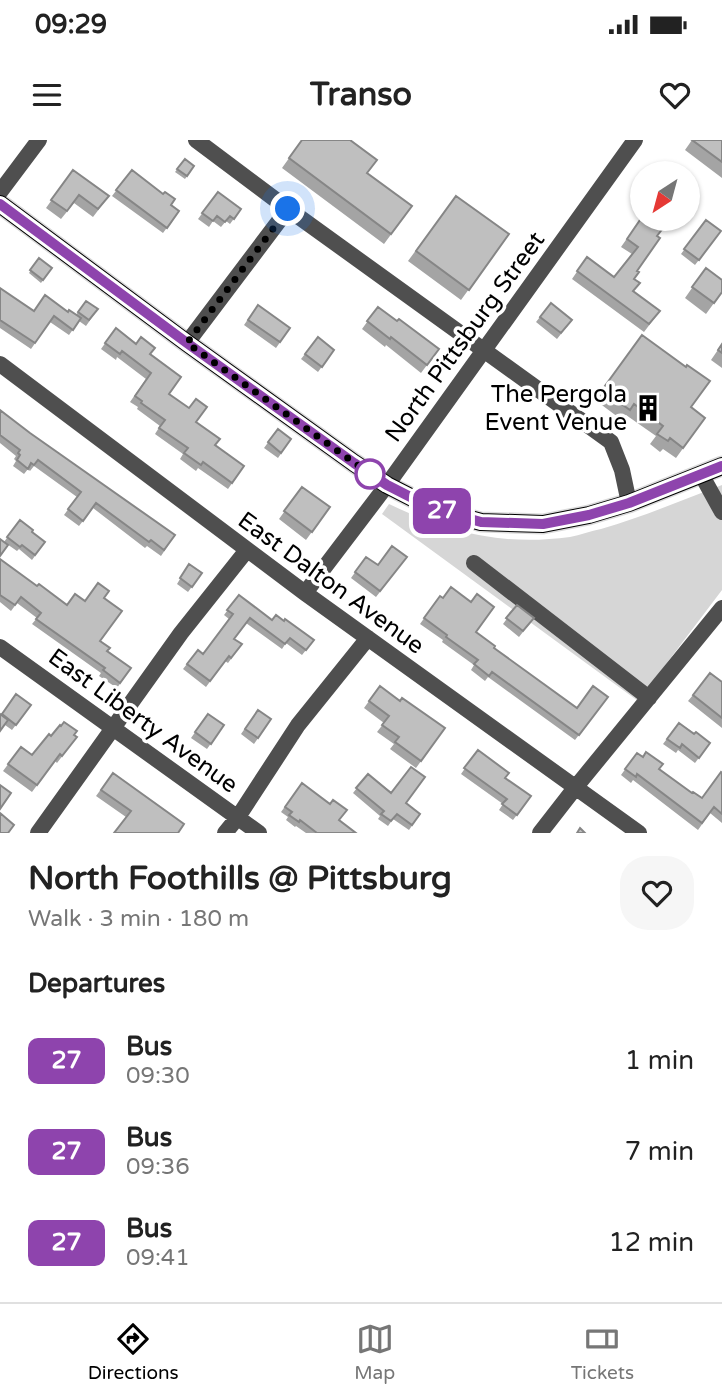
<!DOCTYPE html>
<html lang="en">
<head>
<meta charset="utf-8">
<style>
  :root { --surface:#fff; --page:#f6f6f6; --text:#222; --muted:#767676; --line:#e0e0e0; --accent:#000 }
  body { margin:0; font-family:"Varela Round",sans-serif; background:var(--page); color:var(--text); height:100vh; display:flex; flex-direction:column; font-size:26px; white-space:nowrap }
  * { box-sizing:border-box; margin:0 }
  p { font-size:23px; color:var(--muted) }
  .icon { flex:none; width:38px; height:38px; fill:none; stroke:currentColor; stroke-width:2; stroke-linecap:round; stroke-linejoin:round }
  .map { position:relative; height:693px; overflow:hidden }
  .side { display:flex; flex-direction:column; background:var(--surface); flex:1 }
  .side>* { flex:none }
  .badge { padding:0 14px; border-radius:10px; font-size:24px; line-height:46px }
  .needle { width:46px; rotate:216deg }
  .fabs { position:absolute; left:630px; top:21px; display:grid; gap:14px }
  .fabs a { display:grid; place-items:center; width:70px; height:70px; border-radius:50%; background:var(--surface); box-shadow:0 2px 5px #0004; font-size:35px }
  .you { position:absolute; width:35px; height:35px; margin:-18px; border:5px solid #fff; border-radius:50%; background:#1a73e8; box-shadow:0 0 0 10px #1a73e833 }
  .map>.badge { position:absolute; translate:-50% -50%; box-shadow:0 0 0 4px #fff }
  h2 { padding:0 28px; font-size:26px; line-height:63px }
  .round { display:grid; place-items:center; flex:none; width:74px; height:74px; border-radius:28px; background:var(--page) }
  .overview { display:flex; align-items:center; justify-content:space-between; height:119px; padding:0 28px }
  h1 { font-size:33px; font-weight:700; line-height:52px }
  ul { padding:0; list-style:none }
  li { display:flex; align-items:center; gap:21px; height:91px; padding:0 28px }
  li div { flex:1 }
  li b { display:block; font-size:26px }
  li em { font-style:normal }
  li .badge { min-width:77px; font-weight:700; text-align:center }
  .status { display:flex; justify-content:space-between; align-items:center; height:49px; padding:0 35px; background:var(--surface); direction:ltr }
  .status svg { height:19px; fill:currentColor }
  header { display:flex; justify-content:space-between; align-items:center; height:91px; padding:0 28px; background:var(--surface); font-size:32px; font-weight:700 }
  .dock { display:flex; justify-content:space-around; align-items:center; height:98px; border-top:2px solid var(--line); background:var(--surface); font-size:19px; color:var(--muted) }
  .dock a { display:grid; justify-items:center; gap:4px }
  .dock .selected { color:var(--accent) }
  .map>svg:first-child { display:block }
  .green { fill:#d6d6d6 }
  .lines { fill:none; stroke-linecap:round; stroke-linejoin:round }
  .major-casing { stroke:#dbdbdb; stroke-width:21 }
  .minor { stroke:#4f4f4f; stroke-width:16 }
  .major { stroke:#000; stroke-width:18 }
  .wall { fill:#a4a4a4 }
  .building { fill:#bfbfbf; stroke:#868686; stroke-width:2 }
  .line-casing { stroke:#fff; stroke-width:16 }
  .line { stroke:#8e44ad; stroke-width:10 }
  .walk { stroke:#000; stroke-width:7; stroke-dasharray:0 12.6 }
  .stop-dot { fill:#fff; stroke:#8e44ad; stroke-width:3.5 }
  .labels { text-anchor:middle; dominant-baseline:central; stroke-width:7; stroke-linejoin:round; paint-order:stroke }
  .street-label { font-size:24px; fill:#000; stroke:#fff }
  .poi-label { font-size:24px; fill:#000; stroke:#fff; text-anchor:end }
</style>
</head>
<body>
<div class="status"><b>09:29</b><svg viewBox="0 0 49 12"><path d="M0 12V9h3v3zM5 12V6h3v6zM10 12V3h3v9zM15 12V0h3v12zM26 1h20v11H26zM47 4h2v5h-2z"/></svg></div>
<header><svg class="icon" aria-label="menu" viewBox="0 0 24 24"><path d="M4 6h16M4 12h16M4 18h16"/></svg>Transo<svg class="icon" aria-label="heart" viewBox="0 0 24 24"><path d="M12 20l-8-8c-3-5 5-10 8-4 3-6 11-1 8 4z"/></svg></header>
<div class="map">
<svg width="722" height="693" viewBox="0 0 722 693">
  <rect width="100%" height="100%" fill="#fff"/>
  <path class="green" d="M722,345V450L638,561L382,374L389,364C449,393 503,406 570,397C580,395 591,391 601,389C643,377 682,360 722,345Z"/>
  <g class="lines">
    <defs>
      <path id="major" d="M0,64L187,203L354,323L387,345L434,369L481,382L543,384L589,375L629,363L722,326"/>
    </defs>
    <use href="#major" class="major-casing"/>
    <path class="minor" d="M196,0L288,69L611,302L622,330L629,363
      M0,52L39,0
      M187,203L288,69
      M0,224L305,453L639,693
      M701,334L722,372
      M474,423L649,558
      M305,453L387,345L635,0
      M0,507L259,693
      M38,693L181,493L247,410
      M225,693L238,677L298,585L368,498
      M540,693L575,648L722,468"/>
    <use href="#major" class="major"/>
  </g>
  <path class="wall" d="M302,0L367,33L412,66L384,104L282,28Z
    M692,0H722V38L685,10Z
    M185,19L194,26L185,39L175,32Z
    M73,30L109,56L93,77L74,63L61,79L46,68Z
    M132,30L179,71L163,93L112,56Z
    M218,52L241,69L230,84L226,81L221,87L213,81L209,87L198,79Z
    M456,56L509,94L461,160L408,121Z
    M642,77L657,96L637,131L634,139V152L660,171L644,192L572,139L587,117L614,137L632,114L621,107Z
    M706,80L721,91L695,125L681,114Z
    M39,118L52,128L41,143L29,133Z
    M706,128L722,152L706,174L685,158Z
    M0,148L34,171L68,172L76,175L86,161L98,169L86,186L79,181L69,195L50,182L31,209L0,188Z
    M551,163L572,180L557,199L536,182Z
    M258,165L290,188L276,208L244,185Z
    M378,167L397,181L439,209L421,233L386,205L385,207L362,189Z
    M116,188L151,214L169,254L196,282L215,306L244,326L228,349L198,328L196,331L180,319L183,314L155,294L160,286L137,269L138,267L130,262L146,239L117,217L116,220L101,209Z
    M642,195L691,267L705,278L676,318L663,309L660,312L650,304L656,296L626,275L622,280L595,260Z
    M722,204V228L711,220Z
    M334,210L318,232L301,219L305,214Z
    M0,270L30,293L175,395L161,416L147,406L145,408L93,368L79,386L64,375L77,357L34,326L30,331L28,329L24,334L13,326L16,321L14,319L16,316L0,303Z
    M278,289L291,299L278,318L264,308Z
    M302,347L330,367L306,400L279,379Z
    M20,380L32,392L45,402L32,420L19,409L17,411L4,402Z
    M366,417L378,425L407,417L376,457L351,438Z
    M0,419L37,446L67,465L104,458L100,501L107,511L131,528L117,548L99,536L101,533L32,484L37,478L17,463L11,471L0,462Z
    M189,424L202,433L188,452L177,444Z
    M239,455L272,480L284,481L314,500L302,515L286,503L282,509L246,483L234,499L242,504L228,523L225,521L206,547L183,529L198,510L203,514L229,479L224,475Z
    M440,456L443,458L471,462L476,492L494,508L577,568L608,557L575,600L488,537L485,541L471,530L474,525L442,502L443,500L420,484Z
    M517,465L534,478L519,497L503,484Z
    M722,542V588L688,561L693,555Z
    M380,546L400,561L445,588L416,628L390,609L394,604L377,592L384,583L364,568Z
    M16,554L31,565L12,590L5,585L1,575Z
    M258,570L271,579L254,604L241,594Z
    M208,574L224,585L207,609L191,598Z
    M679,583L710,603L695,623L678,610L676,613L663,604Z
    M74,595L77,597L57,623L55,621L32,652L3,631L21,607L32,615L51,596Z
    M478,610L505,638L531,656L513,680L499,670L503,664L461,634Z
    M637,613L692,653L702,658L722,633V683L710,673L698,690L633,640L631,643L621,635Z
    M113,633L184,684L126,677L96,656Z
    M368,634L420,674L409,690L393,679L388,686L378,679L380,676L353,653Z
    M302,643L339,680L356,693H306L296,686L295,687L286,680L288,677L281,672Z"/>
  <path class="building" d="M302,0H350L377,20L367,33L412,66L391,94L289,18Z
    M692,0H722V22Z
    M185,19L194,26L187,36L177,29Z
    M73,30L109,56L98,69L79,55L67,71L51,60Z
    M132,30L163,54L165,52L175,59L171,65L179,71L167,88L116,50Z
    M218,52L241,69L234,79L230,76L225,82L217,76L213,81L202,73Z
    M456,56L509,94L469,150L416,111Z
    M642,77V79H670L657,96L660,98L637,131L639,132L634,139L640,143L633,151L660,171L649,184L577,131L587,117L614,137L638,107L627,99Z
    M706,80L721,91L699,120L684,109Z
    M39,118L52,128L43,140L30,130Z
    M706,128L722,140V152L714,163L692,147Z
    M0,148L34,171L45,155L68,172L69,170L81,178L73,190L54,176L35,203L0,180Z
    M86,161L98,169L89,180L78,172Z
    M551,163L572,180L561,193L540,177Z
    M258,165L290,188L280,202L248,180Z
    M378,167L397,181L399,179L439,209L427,225L391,197L390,199L367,181Z
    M116,188L136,204L141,197L155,208L150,214L181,237L169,254L189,268L196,259L207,267L196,282L220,299L215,305L244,326L232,343L203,322L201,325L184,313L188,308L159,288L165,280L141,263L142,261L135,256L151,233L122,211L120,214L105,203Z
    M642,195L686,227L687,225L710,241L691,267L705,278L683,308L670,298L668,301L657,294L663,286L634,264L630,270L602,250Z
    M318,197L334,210L322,227L305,214Z
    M722,204V213L718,210Z
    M0,270L30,293L175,395L164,410L151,400L149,402L96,363L83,381L68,369L81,352L38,320L34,325L31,323L28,329L17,320L20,315L18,313L20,310L0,295Z
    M278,289L291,299L281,313L268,302Z
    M302,347L330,367L312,392L284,371Z
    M20,380L33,390L32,392L45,402L35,415L22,405L20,407L7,397Z
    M0,399L8,405L0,416Z
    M392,406L407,417L380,451L355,432L366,417L378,425Z
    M0,419L37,446L39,444L67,465L75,454L85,461L98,443L109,451L104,458L122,471L100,501L110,508L107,511L131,528L120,543L103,530L105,528L36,479L41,473L21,457L15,465L0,455Z
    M189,424L202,433L192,447L180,438Z
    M451,447L471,462L477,454L494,467L476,492L495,506L494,508L577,568L593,546L608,557L579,595L492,532L489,536L474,524L478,520L446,497L447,495L424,478L440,456L443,458Z
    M239,455L272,480L276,475L284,481L285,479L314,500L306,510L290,498L285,504L250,478L234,499L242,504L231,518L229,516L210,541L187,524L198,510L203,514L233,474L227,470Z
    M517,465L534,478L523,491L506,478Z
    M710,533L722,542V578L693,555Z
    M380,546L400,561L402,558L445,588L421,621L395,602L399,597L382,585L389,576L369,561Z
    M16,554L31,565L16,585L2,574Z
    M258,570L271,579L258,598L245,589Z
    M0,574L8,580L0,591Z
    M208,574L224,585L211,604L195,592Z
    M64,582L77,591L74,595L77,597L62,616L60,614L37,645L8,624L21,607L32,615L49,594L51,596L60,585L61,586Z
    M679,583L694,594L696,592L710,603L699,618L682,604L680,608L667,599Z
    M478,610L509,633L505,638L531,656L517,675L502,664L507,659L464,628Z
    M646,612L663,624L659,629L692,653L693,652L702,658L721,632L722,633V674L714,667L702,683L637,634L636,637L625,629L637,613L643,617Z
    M411,627L425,637L406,663L420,674L412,685L397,674L391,681L381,674L384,671L356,648L368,634L391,653Z
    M113,633L184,684L178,693H114L131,671L101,650Z
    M302,643L330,664L333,660L347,670L339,680L356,693H317L300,680L299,682L289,675L292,672L285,667Z
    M0,645L11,653L0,669Z
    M0,673L14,685L8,693H0Z
    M580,688L585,693H577Z"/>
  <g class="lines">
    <defs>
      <path id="line" d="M0,64L187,203L354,323L387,345L434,369L481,382L543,384L589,375L629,363L722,326"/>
    </defs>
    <use href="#line" class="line-casing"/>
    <use href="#line" class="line"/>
    <path class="walk" d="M288,69L187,203L370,334"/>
  </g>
  <defs>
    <symbol id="building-bare" viewBox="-9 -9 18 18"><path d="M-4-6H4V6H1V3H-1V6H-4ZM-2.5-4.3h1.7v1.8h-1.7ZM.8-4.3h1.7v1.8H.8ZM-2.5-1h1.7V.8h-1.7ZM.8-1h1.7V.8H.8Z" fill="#000" stroke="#fff" stroke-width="2.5" paint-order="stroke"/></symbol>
  </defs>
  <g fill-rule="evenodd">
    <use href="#building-bare" x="629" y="249" width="38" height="38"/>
  </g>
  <circle class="stop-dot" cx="370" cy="334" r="14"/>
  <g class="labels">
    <g class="street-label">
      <text transform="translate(465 197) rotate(-54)">North Pittsburg Street</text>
      <text transform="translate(331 443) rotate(36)">East Dalton Avenue</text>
      <text transform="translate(143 581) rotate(36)">East Liberty Avenue</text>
    </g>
    <g class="poi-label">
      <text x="627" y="254">The Pergola<tspan x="627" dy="28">Event Venue</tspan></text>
    </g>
  </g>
</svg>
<div class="fabs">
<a><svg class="needle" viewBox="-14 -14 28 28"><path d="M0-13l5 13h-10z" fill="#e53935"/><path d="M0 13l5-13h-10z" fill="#767676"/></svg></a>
</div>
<div class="you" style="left:288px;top:69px"></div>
<b class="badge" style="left:442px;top:371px;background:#8e44ad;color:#fff">27</b>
</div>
<section class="side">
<div class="overview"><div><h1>North Foothills @ Pittsburg</h1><p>Walk · 3 min · 180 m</p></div><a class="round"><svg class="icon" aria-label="heart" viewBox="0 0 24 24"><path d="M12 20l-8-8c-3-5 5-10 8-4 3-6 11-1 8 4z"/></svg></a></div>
<h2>Departures</h2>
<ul>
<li><span class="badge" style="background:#8e44ad;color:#fff">27</span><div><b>Bus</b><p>09:30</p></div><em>1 min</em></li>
<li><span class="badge" style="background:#8e44ad;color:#fff">27</span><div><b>Bus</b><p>09:36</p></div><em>7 min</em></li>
<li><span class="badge" style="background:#8e44ad;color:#fff">27</span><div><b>Bus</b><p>09:41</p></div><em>12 min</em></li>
</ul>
</section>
<nav class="dock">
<a class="selected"><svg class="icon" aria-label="directions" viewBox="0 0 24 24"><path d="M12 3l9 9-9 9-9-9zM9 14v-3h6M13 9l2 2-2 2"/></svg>Directions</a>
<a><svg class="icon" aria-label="map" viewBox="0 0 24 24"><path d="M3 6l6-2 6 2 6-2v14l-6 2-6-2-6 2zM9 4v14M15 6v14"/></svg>Map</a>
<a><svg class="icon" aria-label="tickets" viewBox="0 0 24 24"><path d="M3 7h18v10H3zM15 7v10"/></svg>Tickets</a>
</nav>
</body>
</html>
